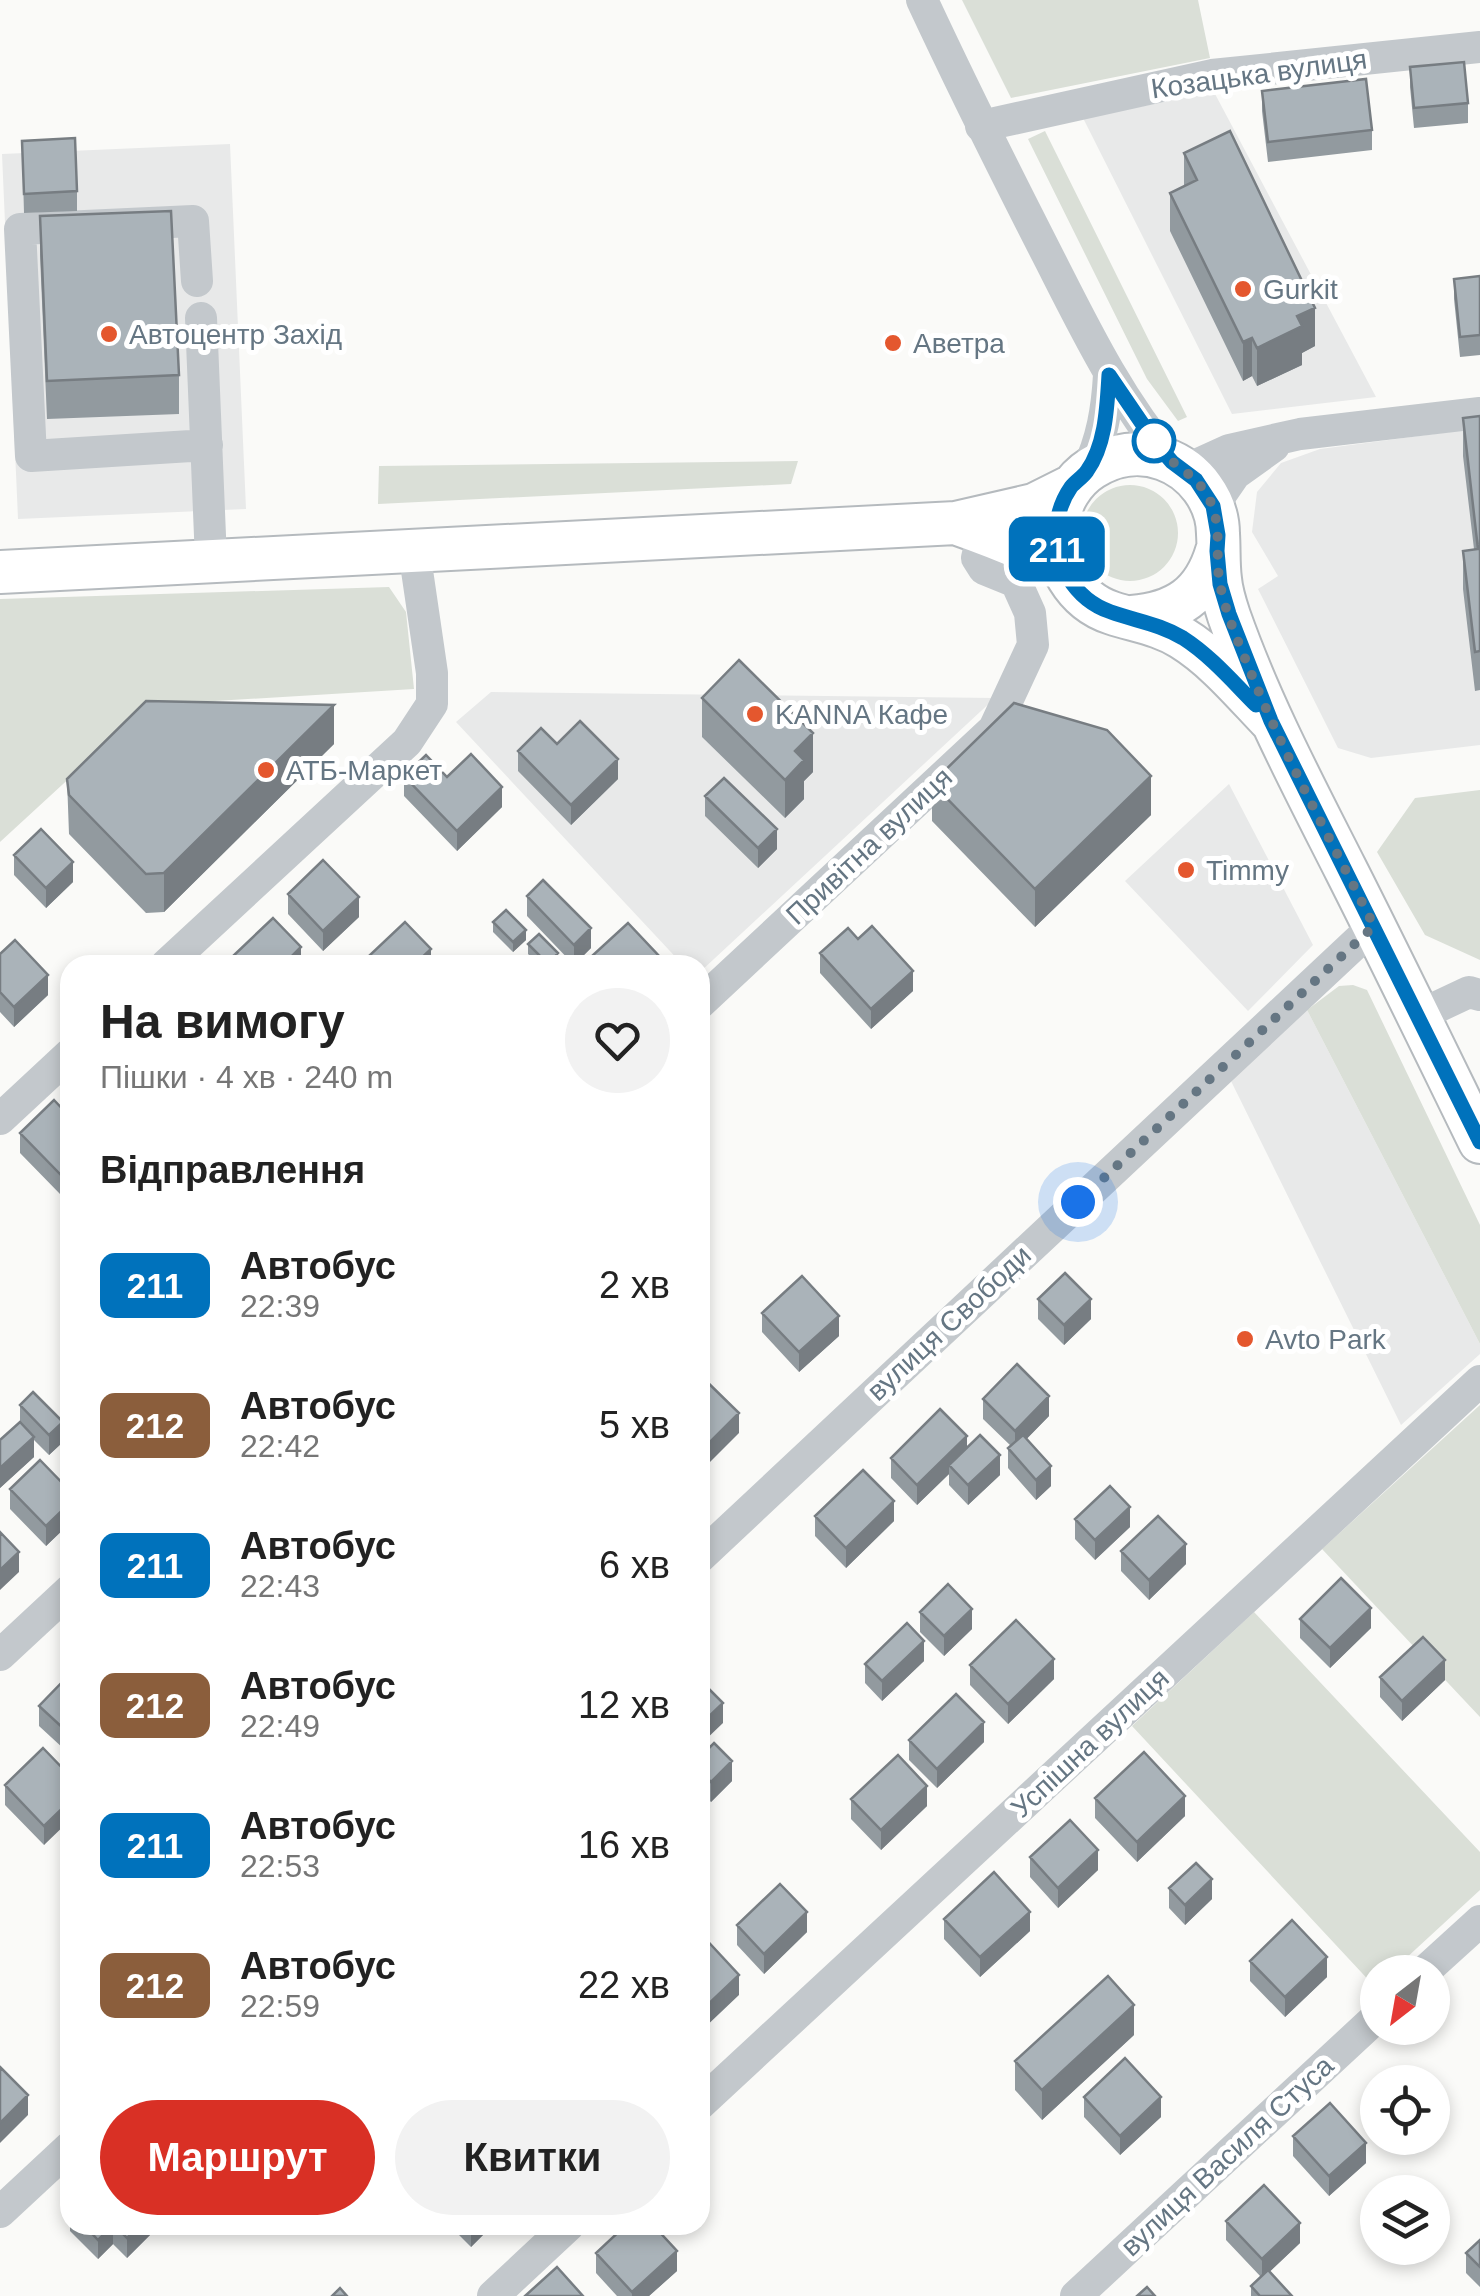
<!DOCTYPE html>
<html lang="uk">
<head>
<meta charset="utf-8">
<style>
  :root { --surface:#fff; --page:#f2f2f2; --text:#222; --muted:#767676; --accent:#d93025 }
  body { margin:0; font-family:Arial,sans-serif; background:var(--page); color:var(--text); height:100vh; display:flex; flex-direction:column; font-size:38px; white-space:nowrap }
  * { box-sizing:border-box; margin:0 }
  p { font-size:32px; color:var(--muted) }
  .icon { flex:none; width:55px; height:55px; fill:none; stroke:currentColor; stroke-width:2; stroke-linecap:round; stroke-linejoin:round }
  .map { position:relative; flex:1; overflow:hidden }
  .drawer { position:absolute; left:60px; top:955px; width:650px; height:1280px; display:flex; flex-direction:column; background:var(--surface); border-radius:30px; box-shadow:0 5px 15px #0003 }
  .drawer>* { flex:none }
  .badge { padding:0 20px; border-radius:15px; font-size:35px; line-height:65px }
  .needle { width:65px; rotate:211deg }
  .buttons { position:absolute; left:1360px; top:1955px; display:grid; gap:20px }
  .buttons a { display:grid; place-items:center; width:90px; height:90px; border-radius:50%; background:var(--surface); box-shadow:0 5px 15px #0003; font-size:50px }
  .you { position:absolute; width:50px; height:50px; margin:-25px; border:8px solid #fff; border-radius:50%; background:#1a73e8; box-shadow:0 0 0 15px #1a73e833 }
  .map>.badge { position:absolute; translate:-50% -50%; box-shadow:0 0 0 5px #fff }
  h2 { padding:0 40px; font-size:38px; line-height:90px }
  .round { display:grid; place-items:center; flex:none; width:105px; height:105px; border-radius:52px; background:var(--page) }
  .head { display:flex; align-items:center; justify-content:space-between; height:170px; padding:0 40px }
  h1 { font-size:48px; font-weight:600; line-height:75px }
  .cta { display:flex; gap:20px; margin-top:auto; padding:20px 40px }
  .cta a { flex:1; height:115px; border-radius:60px; background:var(--accent); color:#fff; font-size:40px; font-weight:600; line-height:115px; text-align:center }
  .cta a+a { background:var(--page); color:var(--text) }
  ul { padding:0; list-style:none }
  li { display:flex; align-items:center; gap:30px; height:140px; padding:0 40px }
  li div { flex:1 }
  li b { display:block; font-size:38px }
  li em { font-style:normal }
  li .badge { min-width:110px; font-weight:700; text-align:center }
  .map>svg:first-child { display:block }
  .built { fill:#e8e9e9 }
  .green { fill:#dadfd7 }
  .lines { fill:none; stroke-linecap:round; stroke-linejoin:round }
  .major-casing { stroke:#b5babe; stroke-width:46 }
  .minor { stroke:#c3c8cc; stroke-width:32 }
  .major { stroke:#fff; stroke-width:42 }
  .wall { fill:#929a9f }
  .shaded-wall { fill:#777d82 }
  .building { fill:#aab3b9; stroke:#777d82; stroke-width:2.5 }
  .line-casing { stroke:#fff; stroke-width:22 }
  .line { stroke:#0072bc; stroke-width:15 }
  .walk { stroke:#657683; stroke-width:10; stroke-dasharray:0 18 }
  .poi-dot { fill:#e4572e; stroke:#fff; stroke-width:4 }
  .stop-dot { fill:#fff; stroke:#0072bc; stroke-width:5 }
  .labels { text-anchor:middle; dominant-baseline:central; stroke-width:10; stroke-linejoin:round; paint-order:stroke }
  .street-label { font-size:28px; fill:#657683; stroke:#fff }
  .poi-label { font-size:28px; fill:#657683; stroke:#fff; text-anchor:start }
</style>
</head>
<body>
<div class="map">
<svg width="1480" height="2296" viewBox="0 0 1480 2296">
  <rect width="100%" height="100%" fill="#fafaf8"/>
  <path class="built" d="M1214,92L1376,397L1232,414L1083,118Z
    M230,144L246,509L18,519L2,154Z
    M1480,428V745L1371,758L1338,748L1258,589L1278,576L1252,532L1257,492L1281,463L1320,449Z
    M491,692L995,698L700,972V965H683L456,722Z
    M1229,784L1313,945L1248,1011L1125,881Z
    M1307,1010L1480,1344V1354L1401,1425L1230,1079Z"/>
  <path class="green" d="M962,0H1198L1210,58L1011,98Z
    M1045,131L1187,417L1178,421L1147,379L1028,139Z
    M798,461L791,484L378,504L379,466Z
    M1082 533a48 48 0 1 1 96 0a48 48 0 1 1-96 0Z
    M389,587L406,612L414,689L149,705L0,842V599Z
    M1480,790V960L1425,935L1377,852L1415,798Z
    M1353,985L1367,990L1480,1225V1344L1307,1010L1339,986Z
    M1480,1405V1717L1322,1549Z
    M1254,1612L1480,1852V1890L1391,1972H1378L1377,1985L1375,1987L1132,1726Z"/>
  <g class="lines">
    <defs>
      <path id="major" d="M958,524C995,537 1029,550 1063,569
        M0,572L956,523L1034,505L1072,486
        M1132,617C1177,613 1204,595 1217,551
        M1271,721C1243,692 1216,659 1182,638C1160,624 1136,621 1112,613C1075,601 1051,561 1057,524C1060,502 1073,480 1092,468C1114,454 1140,450 1164,459C1195,470 1218,501 1218,534C1219,549 1218,564 1220,579C1221,591 1225,604 1229,616C1260,704 1304,787 1346,870C1392,961 1436,1052 1480,1142"/>
    </defs>
    <use href="#major" class="major-casing"/>
    <path class="minor" d="M922,0C963,88 1006,174 1050,260C1086,331 1120,401 1172,462
      M981,126L1212,75L1480,47
      M197,281L193,221L20,229L31,456L207,445
      M201,318L211,560
      M1185,470L1229,450L1300,434L1480,413
      M1087,471C1102,439 1107,410 1109,375
      M1213,506L1235,474L1274,446
      M166,965L407,742L432,704V673L414,550
      M700,1003L994,729L1033,645L1030,613L1016,582L984,569L977,558L983,533
      M1418,1016L1469,992L1480,995
      M0,1119L70,1054
      M700,1557L1374,926
      M0,1655L70,1590
      M1424,1972L1480,1921
      M700,2104L1480,1381
      M0,2212L70,2147
      M493,2296L569,2225
      M1076,2296L1378,2016"/>
    <use href="#major" class="major"/>
  </g>
  <path class="wall" d="M1410,67L1468,103V123L1414,128L1410,87Z
    M1262,91L1372,130V150L1268,162L1262,111Z
    M22,141L77,191V211L24,213Z
    M1184,153L1315,346L1302,353V365L1257,386L1252,376L1243,381L1170,231V193L1184,186Z
    M40,216L179,375V414L47,419L40,255Z
    M1480,276V355L1460,357L1454,299V279Z
    M1480,416V690L1475,691L1463,589V551L1474,549L1463,456V418Z
    M702,698L813,772L804,781V799L785,818L702,737Z
    M334,744L164,912L146,913L69,834L67,779Z
    M557,744L618,779L571,825L518,771V751Z
    M404,776L447,777L502,807L457,851L404,796Z
    M932,783L1151,815L1035,927L932,821Z
    M705,796L777,849L758,868L705,816Z
    M14,855L73,882L46,908L14,875Z
    M288,894L359,917L323,951L288,914Z
    M527,896L591,948L574,965L527,916Z
    M493,922L526,940L513,952L493,932Z
    M858,939L913,991L871,1029L820,973V953Z
    M528,944L558,963L556,965H539L528,954Z
    M0,954L48,995L14,1027L0,1012Z
    M370,955L431,965H370Z
    M70,1117V1184L60,1194L20,1153V1133Z
    M1038,1299L1091,1319L1064,1345L1038,1319Z
    M762,1313L839,1336L799,1372L762,1332Z
    M983,1399L1049,1416L1026,1439L1051,1486L1036,1500L1008,1468V1448L1011,1446L983,1419Z
    M20,1405L63,1442L49,1455L34,1440V1457L0,1488V1440L20,1422Z
    M967,1448L1000,1475L968,1505L949,1485V1474L917,1505L891,1478V1458Z
    M10,1489L70,1491V1523L46,1546L10,1509Z
    M815,1516L894,1521L846,1568L815,1536Z
    M1075,1519L1130,1527L1095,1560L1075,1539Z
    M1121,1551L1186,1564L1149,1600L1121,1571Z
    M920,1612L972,1629L944,1656L920,1632Z
    M1300,1619L1371,1628L1330,1668L1300,1638Z
    M924,1661L882,1701L865,1683V1664Z
    M970,1665L1054,1679L1008,1724L970,1685Z
    M70,1674L64,1749L39,1726V1706Z
    M1380,1677L1445,1680L1402,1721L1380,1697Z
    M909,1740L984,1742L937,1788L909,1760Z
    M700,1757L732,1781L711,1802L700,1791Z
    M70,1776L44,1845L5,1805V1785Z
    M1095,1798L1185,1816L1137,1862L1095,1818Z
    M851,1799L927,1806L881,1850L851,1819Z
    M1030,1857L1098,1870L1058,1908L1030,1877Z
    M1169,1888L1212,1899L1185,1925L1169,1908Z
    M944,1919L1030,1931L980,1977L944,1939Z
    M737,1925L807,1932L764,1974L737,1945Z
    M1250,1961L1327,1977L1285,2017L1250,1981Z
    M1134,2035L1042,2120L1015,2090V2061Z
    M1084,2097L1161,2117L1120,2155L1084,2117Z
    M1293,2136L1366,2163L1329,2196L1293,2156Z
    M1226,2221L1300,2243L1269,2272L1292,2296H1251V2286L1261,2277L1226,2240Z
    M70,2225H154V2231L127,2258L113,2244L98,2259L70,2231Z
    M449,2225H493L471,2247Z
    M1480,2240V2287L1466,2273V2253Z
    M596,2253L677,2271L649,2296H617L596,2273Z"/>
  <path class="shaded-wall" d="M1315,308V346L1302,353V365L1257,386V348L1297,316Z
    M1252,338V376L1243,381V342Z
    M334,705V744L164,912V873Z
    M813,733V772L804,781V799L785,818V780L795,751Z
    M618,759V779L571,825V805Z
    M1151,776V815L1035,927V889Z
    M502,787V807L457,851V831Z
    M777,829V849L758,868V848Z
    M73,862V882L46,908V888Z
    M359,897V917L323,951V931Z
    M591,928V948L574,965V945Z
    M526,930V940L513,952V942Z
    M301,947V965H283Z
    M431,949V965H414Z
    M558,953V963L556,965H548Z
    M659,956V965H648Z
    M913,971V991L871,1029V1009Z
    M48,975V995L14,1027V1007Z
    M70,1164V1184L60,1194V1174Z
    M1091,1299V1319L1064,1345V1325Z
    M839,1316V1336L799,1372V1352Z
    M1049,1396V1416L1015,1451V1431Z
    M739,1413V1433L700,1472V1452Z
    M63,1422V1442L49,1455V1435Z
    M967,1436V1456L949,1465V1474L917,1505V1485Z
    M34,1437V1457L0,1488V1468Z
    M1000,1455V1475L968,1505V1485Z
    M1051,1466V1486L1036,1500V1480Z
    M894,1501V1521L846,1568V1548Z
    M70,1503V1523L46,1546V1526Z
    M1130,1507V1527L1095,1560V1540Z
    M1186,1544V1564L1149,1600V1580Z
    M19,1552V1572L0,1590V1570Z
    M1371,1608V1628L1330,1668V1648Z
    M972,1609V1629L944,1656V1636Z
    M924,1641V1661L882,1701V1681Z
    M1054,1659V1679L1008,1724V1704Z
    M1445,1660V1680L1402,1721V1701Z
    M723,1703V1723L700,1745V1725Z
    M984,1722V1742L937,1788V1769Z
    M70,1723V1743L64,1749V1729Z
    M732,1761V1781L711,1802V1782Z
    M927,1786V1806L881,1850V1830Z
    M1185,1796V1816L1137,1862V1842Z
    M70,1801V1820L44,1845V1826Z
    M1098,1850V1870L1058,1908V1888Z
    M1212,1879V1899L1185,1925V1905Z
    M807,1912V1932L764,1974V1954Z
    M1030,1912V1931L980,1977V1957Z
    M1327,1957V1977L1285,2017V1997Z
    M739,1975V1995L700,2032V2012Z
    M1134,2005V2035L1042,2120V2090Z
    M28,2095V2115L0,2143V2123Z
    M1161,2097V2117L1120,2155V2136Z
    M1366,2143V2163L1329,2196V2176Z
    M1300,2223V2243L1262,2279V2259Z
    M113,2225V2244L98,2259V2240Z
    M140,2225H154V2231L127,2258V2238Z
    M473,2225H493L471,2247V2227Z
    M677,2251V2271L649,2296H632V2292Z"/>
  <path class="building" d="M1464,62L1468,103L1414,108L1410,67Z
    M1366,79L1372,130L1268,142L1262,91Z
    M1230,131L1315,308L1297,316L1302,326L1257,348L1252,338L1243,342L1170,193L1197,180L1184,153Z
    M75,138L77,191L24,194L22,141Z
    M171,211L179,375L47,381L40,216Z
    M1480,276V335L1460,337L1454,279Z
    M1480,416V651L1475,652L1463,551L1478,549L1463,418Z
    M739,660L813,733L795,751L804,760L785,780L702,698Z
    M146,701L334,705L164,873L146,874L69,795L67,779Z
    M1014,703L1107,730L1151,776L1035,889L932,783Z
    M580,721L618,759L571,805L518,751L541,728L557,744Z
    M471,754L502,787L457,831L404,776L426,755L447,777Z
    M724,778L777,829L758,848L705,796Z
    M41,829L73,862L46,888L14,855Z
    M323,860L359,897L323,931L288,894Z
    M543,880L591,928L574,945L527,896Z
    M506,910L526,930L513,942L493,922Z
    M273,918L301,947L283,965H239L231,958Z
    M405,922L431,949L414,965H379L370,955Z
    M628,923L659,956L648,965H601L592,956Z
    M872,926L913,971L871,1009L820,953L848,928L858,939Z
    M539,934L558,953L548,964L528,944Z
    M15,940L48,975L14,1007L0,992V954Z
    M54,1100L70,1117V1164L60,1174L20,1133Z
    M1065,1273L1091,1299L1064,1325L1038,1299Z
    M802,1276L839,1316L799,1352L762,1313Z
    M1017,1364L1049,1396L1015,1431L983,1399Z
    M700,1375L739,1413L700,1452Z
    M33,1392L63,1422L49,1435L20,1405Z
    M940,1409L967,1436L917,1485L891,1458Z
    M20,1422L34,1437L0,1468V1440Z
    M980,1435L1000,1455L968,1485L949,1465Z
    M1023,1435L1051,1466L1036,1480L1008,1448Z
    M40,1460L70,1491V1503L46,1526L10,1489Z
    M863,1470L894,1501L846,1548L815,1516Z
    M1110,1486L1130,1507L1095,1540L1075,1519Z
    M1158,1516L1186,1544L1149,1580L1121,1551Z
    M0,1532L19,1552L0,1570Z
    M1341,1578L1371,1608L1330,1648L1300,1619Z
    M948,1584L972,1609L944,1636L920,1612Z
    M1016,1620L1054,1659L1008,1704L970,1665Z
    M907,1623L924,1641L882,1681L865,1664Z
    M1423,1637L1445,1660L1402,1701L1380,1677Z
    M70,1674V1723L64,1729L39,1706Z
    M700,1680L723,1703L700,1725Z
    M956,1694L984,1722L937,1769L909,1740Z
    M714,1743L732,1761L711,1782L700,1771V1757Z
    M43,1748L70,1776V1801L44,1826L5,1785Z
    M1144,1752L1185,1796L1137,1842L1095,1798Z
    M898,1755L927,1786L881,1830L851,1799Z
    M1070,1820L1098,1850L1058,1888L1030,1857Z
    M1196,1863L1212,1879L1185,1905L1169,1888Z
    M994,1872L1030,1912L980,1957L944,1919Z
    M780,1884L807,1912L764,1954L737,1925Z
    M1292,1920L1327,1957L1285,1997L1250,1961Z
    M701,1934L739,1975L700,2012V1935Z
    M1108,1976L1134,2005L1042,2090L1015,2061Z
    M1125,2058L1161,2097L1120,2136L1084,2097Z
    M0,2067L28,2095L0,2123Z
    M1330,2103L1366,2143L1329,2176L1293,2136Z
    M1264,2185L1300,2223L1262,2259L1226,2221Z
    M84,2225H113L98,2240Z
    M114,2225H140L127,2238Z
    M626,2225H653L677,2251L632,2292L596,2253Z
    M1480,2240V2267L1466,2253Z
    M557,2267L583,2296H525Z
    M1268,2270L1292,2296H1260L1251,2286Z
    M1147,2287L1155,2296H1137Z
    M340,2288L347,2296H332Z"/>
  <g class="lines">
    <defs>
      <path id="line" d="M1256,705C1233,682 1211,656 1183,638C1160,624 1136,621 1111,612C1075,600 1050,560 1057,522C1059,510 1064,497 1071,487C1076,481 1083,477 1087,471C1106,444 1107,406 1109,375L1154,441L1172,462L1196,480L1213,506L1218,535L1217,551L1220,584L1229,614L1271,721L1480,1142"/>
    </defs>
    <use href="#line" class="line-casing"/>
    <use href="#line" class="line"/>
    <path class="walk" d="M1078,1202L1374,926C1333,844 1288,763 1253,678C1241,648 1226,616 1220,584C1214,554 1224,523 1207,495C1198,480 1187,473 1174,463C1167,457 1160,448 1154,441"/>
  </g>
  <g class="poi-dot">
    <circle cx="1243" cy="289" r="10"/>
    <circle cx="109" cy="334" r="10"/>
    <circle cx="893" cy="343" r="10"/>
    <circle cx="755" cy="714" r="10"/>
    <circle cx="266" cy="770" r="10"/>
    <circle cx="1186" cy="870" r="10"/>
    <circle cx="1245" cy="1339" r="10"/>
  </g>
  <circle class="stop-dot" cx="1154" cy="441" r="20"/>
  <g class="labels">
    <g class="street-label">
      <text transform="translate(1259 74) rotate(-8)">Козацька вулиця</text>
      <text transform="translate(869 846) rotate(-43)">Привітна вулиця</text>
      <text transform="translate(949 1323) rotate(-43)">вулиця Свободи</text>
      <text transform="translate(1090 1743) rotate(-43)">Успішна вулиця</text>
      <text transform="translate(1227 2156) rotate(-43)">вулиця Василя Стуса</text>
    </g>
    <g class="poi-label">
      <text x="1263" y="289">Gurkit</text>
      <text x="129" y="334">Автоцентр Захід</text>
      <text x="913" y="343">Аветра</text>
      <text x="775" y="714">KANNA Кафе</text>
      <text x="286" y="770">АТБ-Маркет</text>
      <text x="1206" y="870">Timmy</text>
      <text x="1265" y="1339">Avto Park</text>
    </g>
  </g>
</svg>
<div class="buttons">
<a><svg class="needle" viewBox="-14 -14 28 28"><path d="M0-13l5 13h-10z" fill="#e53935"/><path d="M0 13l5-13h-10z" fill="#767676"/></svg></a>
<a><svg class="icon" aria-label="locate" viewBox="0 0 24 24"><circle cx="12" cy="12" r="6"/><path d="M12 2v4M12 18v4M2 12h4M18 12h4"/></svg></a>
<a><svg class="icon" aria-label="layers" viewBox="0 0 24 24"><path d="M12 4l9 5-9 5-9-5zM3 14l9 5 9-5"/></svg></a>
</div>
<div class="you" style="left:1078px;top:1202px"></div>
<b class="badge" style="left:1057px;top:549px;background:#0072bc;color:#fff">211</b>
<section class="drawer">
<div class="head"><div><h1>На вимогу</h1><p>Пішки · 4 хв · 240 m</p></div><a class="round"><svg class="icon" aria-label="heart" viewBox="0 0 24 24"><path d="M12 20l-8-8c-3-5 5-10 8-4 3-6 11-1 8 4z"/></svg></a></div>
<h2>Відправлення</h2>
<ul>
<li><span class="badge" style="background:#0072bc;color:#fff">211</span><div><b>Автобус</b><p>22:39</p></div><em>2 хв</em></li>
<li><span class="badge" style="background:#8b5e3c;color:#fff">212</span><div><b>Автобус</b><p>22:42</p></div><em>5 хв</em></li>
<li><span class="badge" style="background:#0072bc;color:#fff">211</span><div><b>Автобус</b><p>22:43</p></div><em>6 хв</em></li>
<li><span class="badge" style="background:#8b5e3c;color:#fff">212</span><div><b>Автобус</b><p>22:49</p></div><em>12 хв</em></li>
<li><span class="badge" style="background:#0072bc;color:#fff">211</span><div><b>Автобус</b><p>22:53</p></div><em>16 хв</em></li>
<li><span class="badge" style="background:#8b5e3c;color:#fff">212</span><div><b>Автобус</b><p>22:59</p></div><em>22 хв</em></li>
</ul>
<div class="cta"><a>Маршрут</a><a>Квитки</a></div>
</section>
</div>
</body>
</html>
